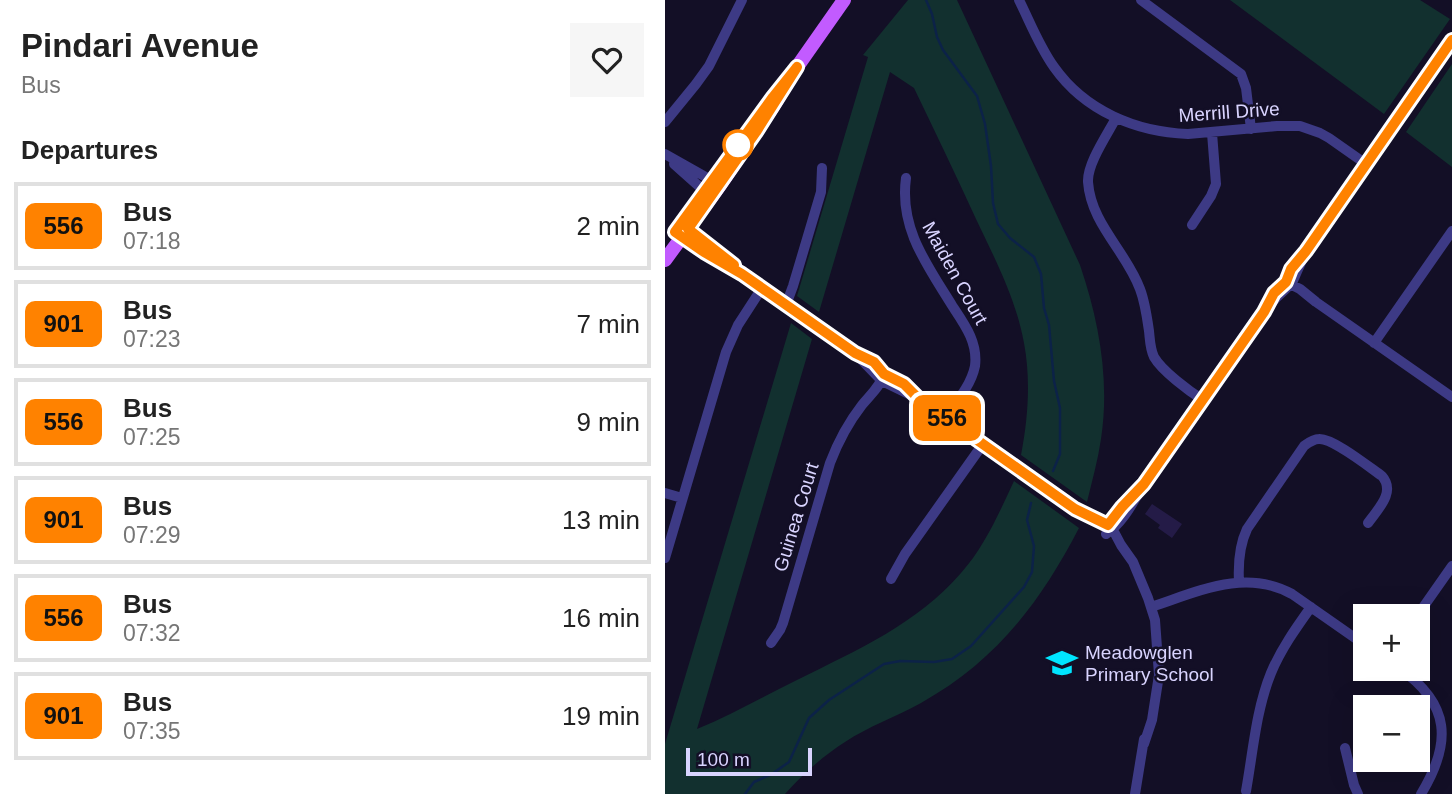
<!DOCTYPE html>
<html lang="en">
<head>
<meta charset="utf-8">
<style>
  :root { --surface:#fff; --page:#f6f6f6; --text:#222; --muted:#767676; --line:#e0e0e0 }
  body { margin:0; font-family:Arial,sans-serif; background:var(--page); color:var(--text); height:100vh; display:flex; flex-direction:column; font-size:26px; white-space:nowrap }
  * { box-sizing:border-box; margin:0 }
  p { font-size:23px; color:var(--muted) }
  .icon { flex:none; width:38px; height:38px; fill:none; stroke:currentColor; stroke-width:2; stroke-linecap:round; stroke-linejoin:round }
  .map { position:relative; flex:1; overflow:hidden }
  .details { display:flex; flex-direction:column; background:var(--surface); width:665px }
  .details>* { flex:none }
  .badge { padding:0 14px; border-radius:10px; font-size:24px; line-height:46px }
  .buttons { position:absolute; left:688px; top:604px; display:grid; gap:14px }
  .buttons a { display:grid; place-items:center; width:77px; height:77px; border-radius:0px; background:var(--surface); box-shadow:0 7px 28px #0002; font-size:35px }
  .scale { position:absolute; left:21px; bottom:18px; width:126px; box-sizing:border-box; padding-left:7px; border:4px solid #d9d4ff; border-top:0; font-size:19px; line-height:24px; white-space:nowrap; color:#d9d4ff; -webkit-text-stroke:5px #130f26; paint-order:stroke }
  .map>.badge { position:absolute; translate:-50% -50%; box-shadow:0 0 0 4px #fff }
  h2 { padding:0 21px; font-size:26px; line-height:63px }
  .round { display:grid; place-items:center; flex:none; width:74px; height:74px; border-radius:0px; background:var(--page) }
  .overview { display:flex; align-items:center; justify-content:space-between; height:119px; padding:0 21px }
  h1 { font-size:33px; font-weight:800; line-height:52px }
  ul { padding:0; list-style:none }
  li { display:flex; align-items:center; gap:21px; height:88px; margin:0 14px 10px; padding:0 7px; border:4px solid var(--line); border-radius:0px }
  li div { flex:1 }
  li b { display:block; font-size:26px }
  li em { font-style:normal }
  li .badge { min-width:77px; font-weight:700; text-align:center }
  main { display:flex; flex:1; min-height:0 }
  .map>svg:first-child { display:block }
  .green { fill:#12302f }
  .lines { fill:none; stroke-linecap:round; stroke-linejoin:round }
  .stream { stroke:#0c2248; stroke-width:2.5 }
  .building { fill:#241b47 }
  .minor { stroke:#3d3a85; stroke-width:10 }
  .major { stroke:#c25bff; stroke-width:14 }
  .line-casing { stroke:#fff; stroke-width:16 }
  .line { stroke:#ff8200; stroke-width:10 }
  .stop-dot { fill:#fff; stroke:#ff8200; stroke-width:3.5 }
  .labels { text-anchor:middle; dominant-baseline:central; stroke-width:5; stroke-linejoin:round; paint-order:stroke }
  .street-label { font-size:19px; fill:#d9d4ff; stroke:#130f26 }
  .poi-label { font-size:19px; fill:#d9d4ff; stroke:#130f26; text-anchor:start }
</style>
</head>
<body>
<main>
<section class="details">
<div class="overview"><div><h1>Pindari Avenue</h1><p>Bus</p></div><a class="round"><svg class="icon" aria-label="heart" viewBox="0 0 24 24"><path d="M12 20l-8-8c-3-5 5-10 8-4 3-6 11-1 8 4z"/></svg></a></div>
<h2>Departures</h2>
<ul>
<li><span class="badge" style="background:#ff8200;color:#111">556</span><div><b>Bus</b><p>07:18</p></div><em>2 min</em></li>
<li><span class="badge" style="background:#ff8200;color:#111">901</span><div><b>Bus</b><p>07:23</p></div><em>7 min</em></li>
<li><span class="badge" style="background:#ff8200;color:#111">556</span><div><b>Bus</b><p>07:25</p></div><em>9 min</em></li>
<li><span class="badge" style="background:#ff8200;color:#111">901</span><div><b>Bus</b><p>07:29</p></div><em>13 min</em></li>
<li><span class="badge" style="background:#ff8200;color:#111">556</span><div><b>Bus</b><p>07:32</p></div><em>16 min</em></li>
<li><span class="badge" style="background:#ff8200;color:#111">901</span><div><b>Bus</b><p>07:35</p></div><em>19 min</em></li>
</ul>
</section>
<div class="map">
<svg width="787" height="794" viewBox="0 0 787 794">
  <rect width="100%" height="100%" fill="#130f26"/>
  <path class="green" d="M243,0H292L415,265C434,321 445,380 436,439C433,460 427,481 422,502L356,455C363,419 366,380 359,343C351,299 330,259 311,219C291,175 270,132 249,88L225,72L154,312L132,296L203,57L198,55Z
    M565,0H755L785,19L719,114Z
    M787,64V167L741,132Z
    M126,323L147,339L32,729C66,715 99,696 132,680C192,650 252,624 296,573C320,546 334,513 349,481L414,528C375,603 331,661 256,703C231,717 204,726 180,742C158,756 138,774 120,794H0V744Z"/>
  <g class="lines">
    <path class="stream" d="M261,0L267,14L272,37L278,50L312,96L320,124L326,166L328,203L333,224L345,238L369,257L376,274L379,308L384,325L389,381L395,408V454L388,471
      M80,794L89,782L107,774L124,762L144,718L164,700L219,664L235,661L269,662L287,659L306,646L359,587L367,572L369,546L362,520L366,503"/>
  </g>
  <path class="building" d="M487,504L517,524L507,538L493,528L495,525L480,514Z"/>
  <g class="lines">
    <path class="minor" d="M354,0C365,22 374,46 389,67C420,111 471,132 523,134L612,126H635L655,133L664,138L701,164
      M476,0L576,74L581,88L586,129
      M451,118C442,135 422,164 423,182C426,224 461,251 475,289C480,302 482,317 484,331C485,340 485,349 489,357C497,371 524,391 538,400
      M0,122L31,84L44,66L77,0
      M0,154L55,185
      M9,164L46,197
      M241,178C234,229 263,266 288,307C300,325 313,343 310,366C306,386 291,402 280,417
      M16,225L62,258L70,266
      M527,225L546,196L551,184L547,133
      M10,232L53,261L77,273L190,353L217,381L254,399L410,509L447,528L456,545L468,562L483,598L490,620L494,675L487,720L479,744
      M637,256L787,40
      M623,283L635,289L651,302L787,397
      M121,305L128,286L156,192L157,168
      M709,343L787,231
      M0,493L17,498
      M442,531L446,521L465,499
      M441,534C459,522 468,502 479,484L599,312L612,297L627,283L641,251
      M0,558L61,352L73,325L97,288
      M226,579L240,554L318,444
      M574,582C573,563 574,546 582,529L639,446C643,443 648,439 654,439C668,438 704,467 717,476C731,492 713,509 703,523
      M486,607C532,592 580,568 627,594L700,645
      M752,616L787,566
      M106,643L115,630L118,623L165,463C173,442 183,423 197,405C205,395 215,387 219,374
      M734,668C786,704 787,743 756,794
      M680,748L689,785L693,794
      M581,791C588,752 591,710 606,673C616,649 631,628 646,607
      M470,794L479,739"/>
    <path class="major" d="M0,260L55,185L109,105L132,67L179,0"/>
  </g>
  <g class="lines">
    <defs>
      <path id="line" d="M69,265L23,229L91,132L132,67L108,97L10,232L39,252L77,274L190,353L209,362L219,374L239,384L254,399L410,509L443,525L457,507L479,484L599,312L609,293L621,282L626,269L641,251L787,40"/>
    </defs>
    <use href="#line" class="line-casing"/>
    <use href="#line" class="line"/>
  </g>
  <defs>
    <symbol id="school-bare" viewBox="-9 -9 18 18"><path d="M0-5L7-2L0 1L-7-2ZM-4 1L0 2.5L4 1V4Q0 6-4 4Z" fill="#00e5ff" stroke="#130f26" stroke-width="2.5" paint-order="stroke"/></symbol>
  </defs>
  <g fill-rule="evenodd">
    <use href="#school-bare" x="375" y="641" width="44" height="44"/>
  </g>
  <circle class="stop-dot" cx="73" cy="145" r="14"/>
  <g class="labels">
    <g class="street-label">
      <text transform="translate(564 112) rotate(-4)">Merrill Drive</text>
      <text transform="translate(290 273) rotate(61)">Maiden Court</text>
      <text transform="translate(131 517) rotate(-73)">Guinea Court</text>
    </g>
    <g class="poi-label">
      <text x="420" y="652">Meadowglen<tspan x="420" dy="22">Primary School</tspan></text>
    </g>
  </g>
</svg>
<div class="buttons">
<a>+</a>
<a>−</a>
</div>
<div class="scale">100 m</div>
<b class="badge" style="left:282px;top:418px;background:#ff8200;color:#111">556</b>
</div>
</main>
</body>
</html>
